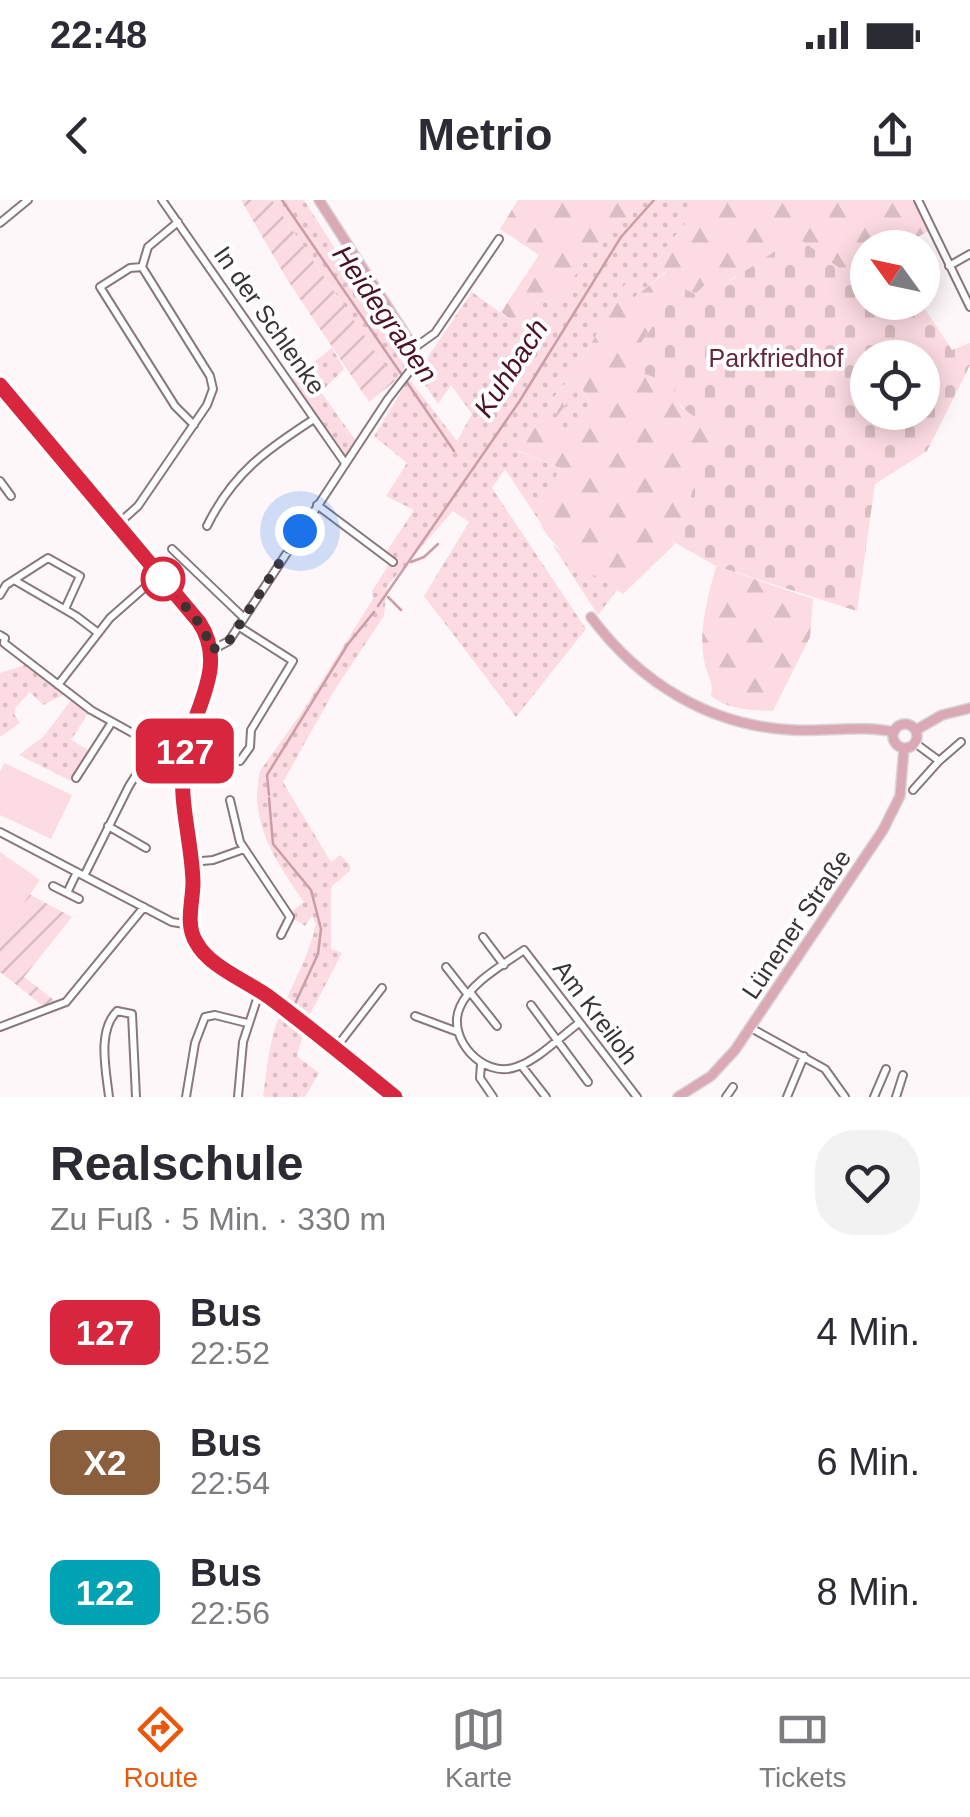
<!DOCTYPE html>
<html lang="de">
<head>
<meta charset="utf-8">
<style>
  :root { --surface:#fff; --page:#f2f2f3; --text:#2b2b33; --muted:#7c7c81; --line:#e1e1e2; --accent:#ea580c }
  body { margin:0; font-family:Arial,sans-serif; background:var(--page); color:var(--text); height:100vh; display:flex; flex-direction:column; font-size:38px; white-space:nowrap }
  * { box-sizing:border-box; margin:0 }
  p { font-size:32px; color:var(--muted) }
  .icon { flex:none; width:55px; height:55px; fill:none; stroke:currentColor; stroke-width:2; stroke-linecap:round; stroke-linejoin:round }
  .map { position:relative; height:897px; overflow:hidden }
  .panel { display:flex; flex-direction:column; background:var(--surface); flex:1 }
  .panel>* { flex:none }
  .badge { padding:0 20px; border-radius:15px; font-size:35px; line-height:65px }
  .needle { width:65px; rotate:303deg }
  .fabs { position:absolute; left:850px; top:30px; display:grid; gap:20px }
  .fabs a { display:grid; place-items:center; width:90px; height:90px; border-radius:50%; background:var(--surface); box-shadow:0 5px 25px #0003; font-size:50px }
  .you { position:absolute; width:50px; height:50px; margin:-25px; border:8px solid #fff; border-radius:50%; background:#1a73e8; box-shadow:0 0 0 15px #1a73e833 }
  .map>.badge { position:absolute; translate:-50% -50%; box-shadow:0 0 0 5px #fff }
  .round { display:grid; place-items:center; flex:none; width:105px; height:105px; border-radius:40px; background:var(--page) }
  .overview { display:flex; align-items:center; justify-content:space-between; height:170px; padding:0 50px }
  h1 { font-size:48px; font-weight:700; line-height:75px }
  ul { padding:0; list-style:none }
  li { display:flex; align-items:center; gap:30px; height:130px; padding:0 50px }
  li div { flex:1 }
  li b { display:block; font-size:38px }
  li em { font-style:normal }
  li .badge { min-width:110px; font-weight:700; text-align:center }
  .status { display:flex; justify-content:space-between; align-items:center; height:70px; padding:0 50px; background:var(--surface); direction:ltr }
  .status svg { height:28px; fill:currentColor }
  header { display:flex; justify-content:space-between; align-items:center; height:130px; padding:0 50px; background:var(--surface); font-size:45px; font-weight:700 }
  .tabs { display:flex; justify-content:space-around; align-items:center; height:140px; border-top:2px solid var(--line); background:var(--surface); font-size:28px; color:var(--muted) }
  .tabs a { display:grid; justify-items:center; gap:5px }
  .tabs .selected { color:var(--accent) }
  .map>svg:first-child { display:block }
  .grass { fill:url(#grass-dots) }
  .forest { fill:url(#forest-firs) }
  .cemetery { fill:url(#cemetery-stones); fill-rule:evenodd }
  .garden { fill:url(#garden-furrows) }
  .pitch { fill:#fcdbe2 }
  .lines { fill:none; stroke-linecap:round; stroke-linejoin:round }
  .stream { stroke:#cb9da7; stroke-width:2.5 }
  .minor-casing { stroke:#88787c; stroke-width:10 }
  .major-casing { stroke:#d8d6d7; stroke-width:12 }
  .minor { stroke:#fff; stroke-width:6 }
  .major { stroke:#dba9b6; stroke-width:9 }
  .line-casing { stroke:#fff; stroke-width:22 }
  .line { stroke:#d7263d; stroke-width:15 }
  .walk { stroke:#3b3435; stroke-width:10; stroke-dasharray:0 18 }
  .stop-dot { fill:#fff; stroke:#d7263d; stroke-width:5 }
  .labels { text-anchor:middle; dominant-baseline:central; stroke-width:8; stroke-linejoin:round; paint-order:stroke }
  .street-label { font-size:25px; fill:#3b3435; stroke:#fff }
  .park-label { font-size:25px; fill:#63293b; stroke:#fff }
  .water-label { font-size:28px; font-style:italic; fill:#4b1226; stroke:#fff }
</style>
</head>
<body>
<div class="status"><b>22:48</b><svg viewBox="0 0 49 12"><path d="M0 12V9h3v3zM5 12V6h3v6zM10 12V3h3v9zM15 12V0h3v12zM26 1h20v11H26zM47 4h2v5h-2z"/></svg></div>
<header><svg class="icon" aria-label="back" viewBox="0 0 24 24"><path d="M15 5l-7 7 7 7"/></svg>Metrio<svg class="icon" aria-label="share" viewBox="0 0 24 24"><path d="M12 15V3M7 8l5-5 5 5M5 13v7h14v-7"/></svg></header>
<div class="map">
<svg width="970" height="897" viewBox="0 0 970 897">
  <defs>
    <pattern id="grass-dots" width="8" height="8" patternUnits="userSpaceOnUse" patternTransform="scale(2.5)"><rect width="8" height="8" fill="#fcdbe2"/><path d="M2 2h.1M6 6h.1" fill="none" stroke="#d9bdc2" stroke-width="1.8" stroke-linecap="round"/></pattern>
    <pattern id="forest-firs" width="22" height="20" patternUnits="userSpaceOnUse" patternTransform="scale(2.5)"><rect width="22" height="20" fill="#fcdbe2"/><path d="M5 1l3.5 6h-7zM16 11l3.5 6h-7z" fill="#d9bdc2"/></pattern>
    <pattern id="cemetery-stones" width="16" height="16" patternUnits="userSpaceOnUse" patternTransform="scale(2.5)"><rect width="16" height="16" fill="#fcdbe2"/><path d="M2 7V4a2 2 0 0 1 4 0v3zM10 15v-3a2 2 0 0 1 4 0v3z" fill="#d9bdc2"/></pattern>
    <pattern id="garden-furrows" width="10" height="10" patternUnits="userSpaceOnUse" patternTransform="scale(2.5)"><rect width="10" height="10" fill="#fcdbe2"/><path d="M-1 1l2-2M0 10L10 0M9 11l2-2" fill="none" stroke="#d9bdc2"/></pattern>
  </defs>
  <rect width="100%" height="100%" fill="#fef7f9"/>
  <path class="grass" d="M272,0H304L398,147L396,151L405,167L395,181Z
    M647,0H704L655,61L666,71L630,101L627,81L575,172L549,203L557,215L579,185L592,203L576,234L558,227L518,251L560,268L540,313V322L505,269L492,288L586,429L516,517L424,396L469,322L453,311L387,386L384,416L334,491L283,582L331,662L340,655L350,665V671L332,686L331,691V749L342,753L307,820L297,856L319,873L305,897H263C267,868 269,839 281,812C293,782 309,756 316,724L312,716L305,726L293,718L291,712L304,702C276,661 248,623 260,571L302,512L373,399L372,391L390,363L383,357L414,310L386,296L407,263L374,236L409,179L457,241L472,214L451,185L438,204L417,173L472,92L516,124L539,99L554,105L616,18L624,19Z
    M332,148L344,169L321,192L356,241L344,258L291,180Z
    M552,344L617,390L598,415Z
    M28,464L65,494L43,505L30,492L16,507L14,514L20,523L0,537V473Z
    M72,499L89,512L71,540L90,551L71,581L19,555L44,536Z"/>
  <path class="forest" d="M518,0H647L624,19L616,18L554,105L539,99L516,124L501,112L539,55L500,29Z
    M704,0H915L929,31L898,47L868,48L867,64L849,75L736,76L716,91L695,94L680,87L641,143L674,185L681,208L719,229L672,341L675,344L623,394C601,379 534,342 540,312C543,298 554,282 560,268L517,250L542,214L547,212L558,227L576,233L592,203L580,186L557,216L549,204L575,172L628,79L631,100L666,72L655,61Z
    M716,366L813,399L810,437L773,511C752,510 728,510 711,496C714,482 708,478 705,465C697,433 708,397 716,366Z"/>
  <path class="cemetery" d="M797,37L849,75L867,64L868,102L921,103L952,150L970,143V165L927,251L875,284L857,411L716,366L672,341L719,229C698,218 675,211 674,185L632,169L641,143L680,87L695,94L708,82L716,90ZM868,158H922V212H868Z"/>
  <path class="garden" d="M241,0H272L395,181L369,202L288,81Z
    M29,694L72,717L24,777L59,804L47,809L0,772V736Z"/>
  <path class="pitch" d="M4,563L72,595L51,639L0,615V572Z
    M0,652L40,680L0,736Z"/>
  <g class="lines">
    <path class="stream" d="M282,0L454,251
      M411,362L424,357L438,344
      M388,397L401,410
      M378,406L519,202L621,37L654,0
      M269,595L267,575L348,444L374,412
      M269,598L273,644L311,690L321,729L318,754L293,808"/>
    <defs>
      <path id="minor" d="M162,0L345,263
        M918,0L970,107
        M0,23L28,0
        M949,66L970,54
        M142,67L130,68L100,87L175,206L194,225
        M414,148L435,133L499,39
        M0,281L11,296
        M317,305L393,362
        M118,324L138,306L207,205L213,189L210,176L142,67L148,47L178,22
        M207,326C233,273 266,250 314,219
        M172,349L243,417
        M14,380L76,416L97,432
        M0,395L6,385L48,358L80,376L65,409
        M238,426L293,461L251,530L250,547L240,561
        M0,435L5,438L4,443L91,510L183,561
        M212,450L229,441L388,199L409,172
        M58,485L110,418L159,375
        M915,543L938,560
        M141,567L159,579
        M76,578L112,522
        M913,590L939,561L961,542
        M230,600L240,642L290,717L281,735
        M108,626L146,648
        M0,632L172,722L191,725
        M191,662L213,660L244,649
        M84,676L129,586L155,545
        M53,686L79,699
        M67,693L77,672
        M483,737L504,765
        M446,767L468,795
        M470,792L497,826
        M531,805L588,882
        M415,816L458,832
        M579,823C560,837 538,860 516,867C483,879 446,838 460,807C471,782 503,765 524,750L637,897
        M0,827L66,802L144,707
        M751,828L825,869L845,897
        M335,849L382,788
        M481,864L480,878L493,897
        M521,865L546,897
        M109,897C106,870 97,831 117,811L132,814L136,897
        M186,897L195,843L205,817L215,815L247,823
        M238,897L243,842L260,790
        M726,897L733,887
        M787,897L804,856
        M874,897L886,869
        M896,897L903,875"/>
      <path id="major" d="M319,0L414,148
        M0,185L199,422C231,468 190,513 184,560C178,601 192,641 193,682C193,702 185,724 196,742C209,767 247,781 269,797C312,829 353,863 395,897
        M591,417C640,483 710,526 793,530C827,532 861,525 894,532
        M893 536a12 12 0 1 1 24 0a12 12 0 1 1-24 0Z
        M916,530L942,515L970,508
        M678,897L711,876L735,850L883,630L900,596L904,548"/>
    </defs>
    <use href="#minor" class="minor-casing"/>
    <use href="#major" class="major-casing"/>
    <use href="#minor" class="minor"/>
    <use href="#major" class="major"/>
  </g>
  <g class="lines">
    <defs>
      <path id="line" d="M0,185L199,422C230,468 190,512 184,560C178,601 192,641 193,682C193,702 185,724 196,742C209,767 247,781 269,797C312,829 353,863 395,897"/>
    </defs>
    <use href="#line" class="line-casing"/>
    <use href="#line" class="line"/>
    <path class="walk" d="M163,379L203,428L212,450L229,441L300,331"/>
  </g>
  <circle class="stop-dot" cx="163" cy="379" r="20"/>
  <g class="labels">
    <g class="street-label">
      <text transform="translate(270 120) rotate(55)">In der Schlenke</text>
      <text transform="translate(796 724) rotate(-56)">Lünener Straße</text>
      <text transform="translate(596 812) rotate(53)">Am Kreiloh</text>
    </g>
    <g class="park-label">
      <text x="776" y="158">Parkfriedhof</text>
    </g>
    <g class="water-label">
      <text transform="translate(385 114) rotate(55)">Heidegraben</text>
      <text transform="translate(511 168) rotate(-57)">Kuhbach</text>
    </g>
  </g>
</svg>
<div class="fabs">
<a><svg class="needle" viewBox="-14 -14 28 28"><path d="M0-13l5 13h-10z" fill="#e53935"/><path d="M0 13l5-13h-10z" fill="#7c7c81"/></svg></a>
<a><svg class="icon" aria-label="locate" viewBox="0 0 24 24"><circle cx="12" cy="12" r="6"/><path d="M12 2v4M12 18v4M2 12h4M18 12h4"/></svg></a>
</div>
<div class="you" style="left:300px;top:331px"></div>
<b class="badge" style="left:185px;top:551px;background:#d7263d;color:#fff">127</b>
</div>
<section class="panel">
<div class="overview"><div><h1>Realschule</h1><p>Zu Fuß · 5 Min. · 330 m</p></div><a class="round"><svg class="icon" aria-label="heart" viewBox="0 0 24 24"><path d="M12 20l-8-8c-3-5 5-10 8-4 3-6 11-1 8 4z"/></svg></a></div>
<ul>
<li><span class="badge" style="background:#d7263d;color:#fff">127</span><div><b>Bus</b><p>22:52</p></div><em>4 Min.</em></li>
<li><span class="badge" style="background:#8b5e3c;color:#fff">X2</span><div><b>Bus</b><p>22:54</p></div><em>6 Min.</em></li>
<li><span class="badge" style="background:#00a3b4;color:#fff">122</span><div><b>Bus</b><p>22:56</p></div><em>8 Min.</em></li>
</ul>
</section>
<nav class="tabs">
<a class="selected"><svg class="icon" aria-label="directions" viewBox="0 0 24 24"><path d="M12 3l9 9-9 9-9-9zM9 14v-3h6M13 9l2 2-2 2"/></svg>Route</a>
<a><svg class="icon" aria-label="map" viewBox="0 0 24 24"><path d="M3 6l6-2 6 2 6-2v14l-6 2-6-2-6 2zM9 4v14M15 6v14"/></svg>Karte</a>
<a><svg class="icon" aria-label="tickets" viewBox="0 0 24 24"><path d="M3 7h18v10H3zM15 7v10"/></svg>Tickets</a>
</nav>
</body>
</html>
